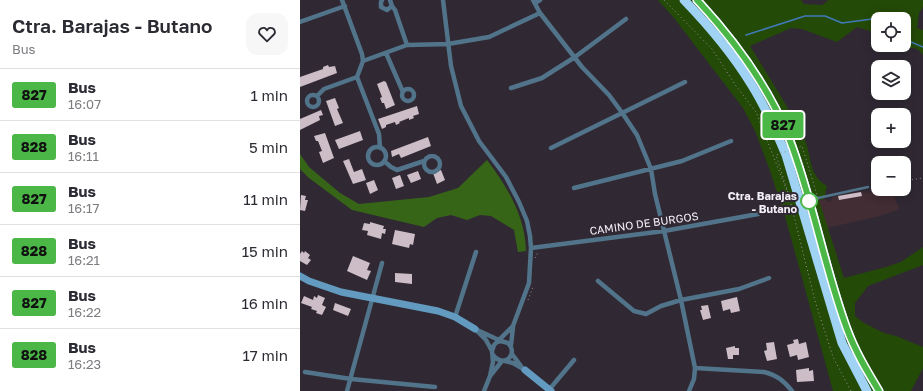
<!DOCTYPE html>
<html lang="en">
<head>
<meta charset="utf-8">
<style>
  :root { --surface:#fff; --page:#f7f7f7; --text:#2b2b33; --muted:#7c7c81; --line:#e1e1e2 }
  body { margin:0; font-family:"Golos Text",sans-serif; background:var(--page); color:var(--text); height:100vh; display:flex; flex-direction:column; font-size:15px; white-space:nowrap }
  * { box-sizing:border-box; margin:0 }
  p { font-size:13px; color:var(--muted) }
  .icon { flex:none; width:22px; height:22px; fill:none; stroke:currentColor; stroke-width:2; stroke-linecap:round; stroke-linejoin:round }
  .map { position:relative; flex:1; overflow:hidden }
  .sheet { display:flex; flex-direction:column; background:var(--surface); width:300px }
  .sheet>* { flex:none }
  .badge { padding:0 8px; border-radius:3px; font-size:14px; line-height:26px }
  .fabs { position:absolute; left:571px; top:12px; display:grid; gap:8px }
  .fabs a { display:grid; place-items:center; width:40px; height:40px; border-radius:8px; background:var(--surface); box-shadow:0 2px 10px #0003; font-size:20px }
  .map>.badge { position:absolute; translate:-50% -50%; box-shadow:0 0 0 2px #fff }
  .round { display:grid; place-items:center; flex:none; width:42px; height:42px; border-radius:12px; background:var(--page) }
  .overview { display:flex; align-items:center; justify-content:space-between; height:68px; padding:0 12px }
  h1 { font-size:19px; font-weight:600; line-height:30px }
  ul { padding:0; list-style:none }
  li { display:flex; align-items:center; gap:12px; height:52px; padding:0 12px; border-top:1px solid var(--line) }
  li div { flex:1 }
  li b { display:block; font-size:15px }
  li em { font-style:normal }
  li .badge { min-width:44px; font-weight:700; text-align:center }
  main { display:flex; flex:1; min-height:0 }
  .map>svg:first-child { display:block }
  .industrial { fill:#412d33 }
  .green { fill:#244a07 }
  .forest { fill:#376518 }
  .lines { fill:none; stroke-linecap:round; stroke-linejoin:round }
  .stream { stroke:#407abb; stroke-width:1.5 }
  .building { fill:#ccbdc6 }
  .path { stroke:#948f98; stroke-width:1; stroke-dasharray:1 3; stroke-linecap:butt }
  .lane { stroke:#51748a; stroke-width:2.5 }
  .street { stroke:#51748a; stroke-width:4.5 }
  .secondary { stroke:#629bbf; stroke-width:7 }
  .highway { stroke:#9fd2f3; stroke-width:9 }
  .path-bridge { stroke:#948f98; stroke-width:1; stroke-dasharray:1 3; stroke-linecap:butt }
  .line-casing { stroke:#fff; stroke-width:9 }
  .line { stroke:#4ab747; stroke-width:6 }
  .stop-dot { fill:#fff; stroke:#4ab747; stroke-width:2 }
  .labels { text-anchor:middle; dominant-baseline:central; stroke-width:4; stroke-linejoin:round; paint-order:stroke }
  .stop-label { font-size:11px; font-weight:bold; fill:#f3eff6; stroke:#302934; text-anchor:end }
  .street-label { font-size:11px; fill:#f3eff6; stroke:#302934 }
</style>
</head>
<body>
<main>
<section class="sheet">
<div class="overview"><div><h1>Ctra. Barajas - Butano</h1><p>Bus</p></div><a class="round"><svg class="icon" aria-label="heart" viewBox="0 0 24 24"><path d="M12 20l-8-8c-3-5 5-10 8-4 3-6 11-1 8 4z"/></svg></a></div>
<ul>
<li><span class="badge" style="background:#4ab747;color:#111">827</span><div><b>Bus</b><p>16:07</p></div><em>1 min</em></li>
<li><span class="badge" style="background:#4ab747;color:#111">828</span><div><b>Bus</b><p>16:11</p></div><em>5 min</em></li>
<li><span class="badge" style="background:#4ab747;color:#111">827</span><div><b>Bus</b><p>16:17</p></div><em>11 min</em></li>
<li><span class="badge" style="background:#4ab747;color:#111">828</span><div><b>Bus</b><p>16:21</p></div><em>15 min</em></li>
<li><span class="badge" style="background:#4ab747;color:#111">827</span><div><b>Bus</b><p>16:22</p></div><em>16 min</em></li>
<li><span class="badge" style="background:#4ab747;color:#111">828</span><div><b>Bus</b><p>16:23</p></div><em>17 min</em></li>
</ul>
</section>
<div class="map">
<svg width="623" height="391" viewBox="0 0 623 391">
  <rect width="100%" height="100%" fill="#302934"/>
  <path class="industrial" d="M585,189H591L599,208L597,210L580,216L527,228L519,200L524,199L530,202L533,197L546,194L573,192Z"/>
  <path class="green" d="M358,0H501L504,4L522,5L529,0H623V7L619,13L617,28L623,30V55C615,45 613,49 603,48C599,48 596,46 593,45H604V19H578V37L570,31L557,27L537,42L502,29L491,28L450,46C463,67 476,88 489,110C495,120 502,131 506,143C512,160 509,175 527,186L524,199L519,200L544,278L586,267L601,262L623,247V265L568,286L555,303V316L564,323L584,333L596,336L623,347V368L611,391H533L485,216L469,168L455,131L443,108L374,18Z"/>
  <path class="forest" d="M0,154L9,167L40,193L59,204L129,197L158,188L187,160C208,188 225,216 226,251L218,252L214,230L191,216L180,215L167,220L151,215L137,218L124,227L52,210L9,178L0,169Z"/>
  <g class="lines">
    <path class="stream" d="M446,35L505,16H525L542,23L572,19L578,24
      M604,40L611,42L623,47"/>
  </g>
  <path class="building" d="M28,65L29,67L35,66L37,73L0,87V77L23,69V67Z
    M84,81L86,82L95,105L86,109L84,103H82L80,98L82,97L77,84Z
    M35,98L39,108L37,109L43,123L35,126L26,101Z
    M117,106L119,114L113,116L114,118L109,120V118L99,122L100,123L96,125L95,122L86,125V127L82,129L78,119Z
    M21,110L23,115L19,116L20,120L0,130V119Z
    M60,131L63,140L39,149L35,140Z
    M25,133L34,158L23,163L19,152L22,151L18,141H16L14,136Z
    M128,137L131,146L101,158L99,154L92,157L91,151Z
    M49,159L54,172L62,169L66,180L53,184L43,161Z
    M141,170L145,180L137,184L133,173Z
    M118,171L121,179L111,183L107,175Z
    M100,175L104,186L96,189L92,178Z
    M74,180L78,190L70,194L66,183Z
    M561,192L562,196L539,200L538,196Z
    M1,195L6,196L5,200H8L5,211L0,210Z
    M70,222L84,226L83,229H86L85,234L82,233L81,239L67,235L68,231L62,230L64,223L70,224Z
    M95,230L115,234L113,245L110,244L109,248L92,244Z
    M2,251L4,253L5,251L10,255L8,258L11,260L7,265L0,261V254Z
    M53,256L70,263L67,270L71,271L67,280L47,271Z
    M95,273L112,274V284L95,282Z
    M18,295L25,298L22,305L26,307L22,315L16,313L17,311L11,309L12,307L1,303L4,296L13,300L14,296L17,298Z
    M437,297L440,311L431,313L430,309L423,311L421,301Z
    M35,303L51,309L48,316L33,310Z
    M408,305L411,318L403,320L400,310H402L401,306Z
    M498,339L499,344L506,342L509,357L498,360L497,355L490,357L487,345L494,343L493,340Z
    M474,342L477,359L467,361L464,351L467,350L466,343Z
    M435,346V348H439V355H433V359H428L426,348Z
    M509,368V371L513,370L514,381L497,382L496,370Z"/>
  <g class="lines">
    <path class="path" d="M364,0L412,49L436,86L456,112L489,196L515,301L533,357L551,391
      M604,181L623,178
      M571,187L578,185
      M235,258L238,252
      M228,300L233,287"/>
    <path class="lane" d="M510,193L518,198
      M515,204L518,198L568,187"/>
    <path class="street" d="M42,0L62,54L63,61L57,77L79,134L80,147
      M82,0L81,2V7L87,10L92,6L90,0
      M143,0L151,66L161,106L179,141L206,177L219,202L227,221L230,236L231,248L229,283L213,326L194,345L192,351L193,362L190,376
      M233,0L240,13L282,67L309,95L323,114L337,135L351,169L355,194L381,300L395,368L394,379L389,391
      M235,3L240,0
      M92,6L95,10L107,45
      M0,22L45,6
      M86,53L103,92
      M63,61L107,45L148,44L189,37L240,13
      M211,88L242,78L275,57L326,19
      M102 95a6 6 0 1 1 12 0a6 6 0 1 1-12 0Z
      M7 101a6 6 0 1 1 12 0a6 6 0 1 1-12 0Z
      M17,96L24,89L57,77
      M68 156a9 9 0 1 1 18 0a9 9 0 1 1-18 0Z
      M251,148L385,82
      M124 164a8 8 0 1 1 16 0a8 8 0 1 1-16 0Z
      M84,161L91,167L97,170L124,161
      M274,188L382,161L431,141
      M231,248L364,231L458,214
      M298,281L334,311L346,314L361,306L381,300L439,289L469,278
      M155,317L176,252
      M175,329L201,341
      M178,332L186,340L192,351
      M211,345L213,327
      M212,354L221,366
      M193,355C204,369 219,354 208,343L201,341L197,342
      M205,361L213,363L225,370
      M395,368L464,372C477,375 484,381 492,391
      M5,372L51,379L135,387
      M47,391L82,263
      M184,391L190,376L202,361
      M248,391L274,360"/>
    <path class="secondary" d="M0,276L9,281L41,292L138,311L155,317L175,329
      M225,370L251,391"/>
    <path class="highway" d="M384,0C409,26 432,53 451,84C465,106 476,131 486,155L542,343L567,391
      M397,0C435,41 468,85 489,138C513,200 524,266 547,329C555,351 566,371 579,391"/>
    <path class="path-bridge" d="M489,196L476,155L502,146L518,198"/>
  </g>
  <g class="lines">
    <defs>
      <path id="line" d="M397,0C435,41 468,85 489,138C513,200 524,267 547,329C555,351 567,371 579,391"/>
    </defs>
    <use href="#line" class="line-casing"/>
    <use href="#line" class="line"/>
  </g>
  <circle class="stop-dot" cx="509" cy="201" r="8"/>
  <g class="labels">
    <g class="stop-label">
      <text x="497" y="195">Ctra. Barajas<tspan x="497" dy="13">- Butano</tspan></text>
    </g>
    <g class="street-label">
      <text transform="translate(344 223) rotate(-8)">CAMINO DE BURGOS</text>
    </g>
  </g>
</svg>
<div class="fabs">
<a><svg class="icon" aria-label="locate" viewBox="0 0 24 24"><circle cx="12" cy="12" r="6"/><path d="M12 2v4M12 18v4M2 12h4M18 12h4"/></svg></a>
<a><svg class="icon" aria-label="layers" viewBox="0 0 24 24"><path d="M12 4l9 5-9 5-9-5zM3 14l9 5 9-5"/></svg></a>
<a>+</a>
<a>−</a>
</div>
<b class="badge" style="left:483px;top:125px;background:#4ab747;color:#111">827</b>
</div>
</main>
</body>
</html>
